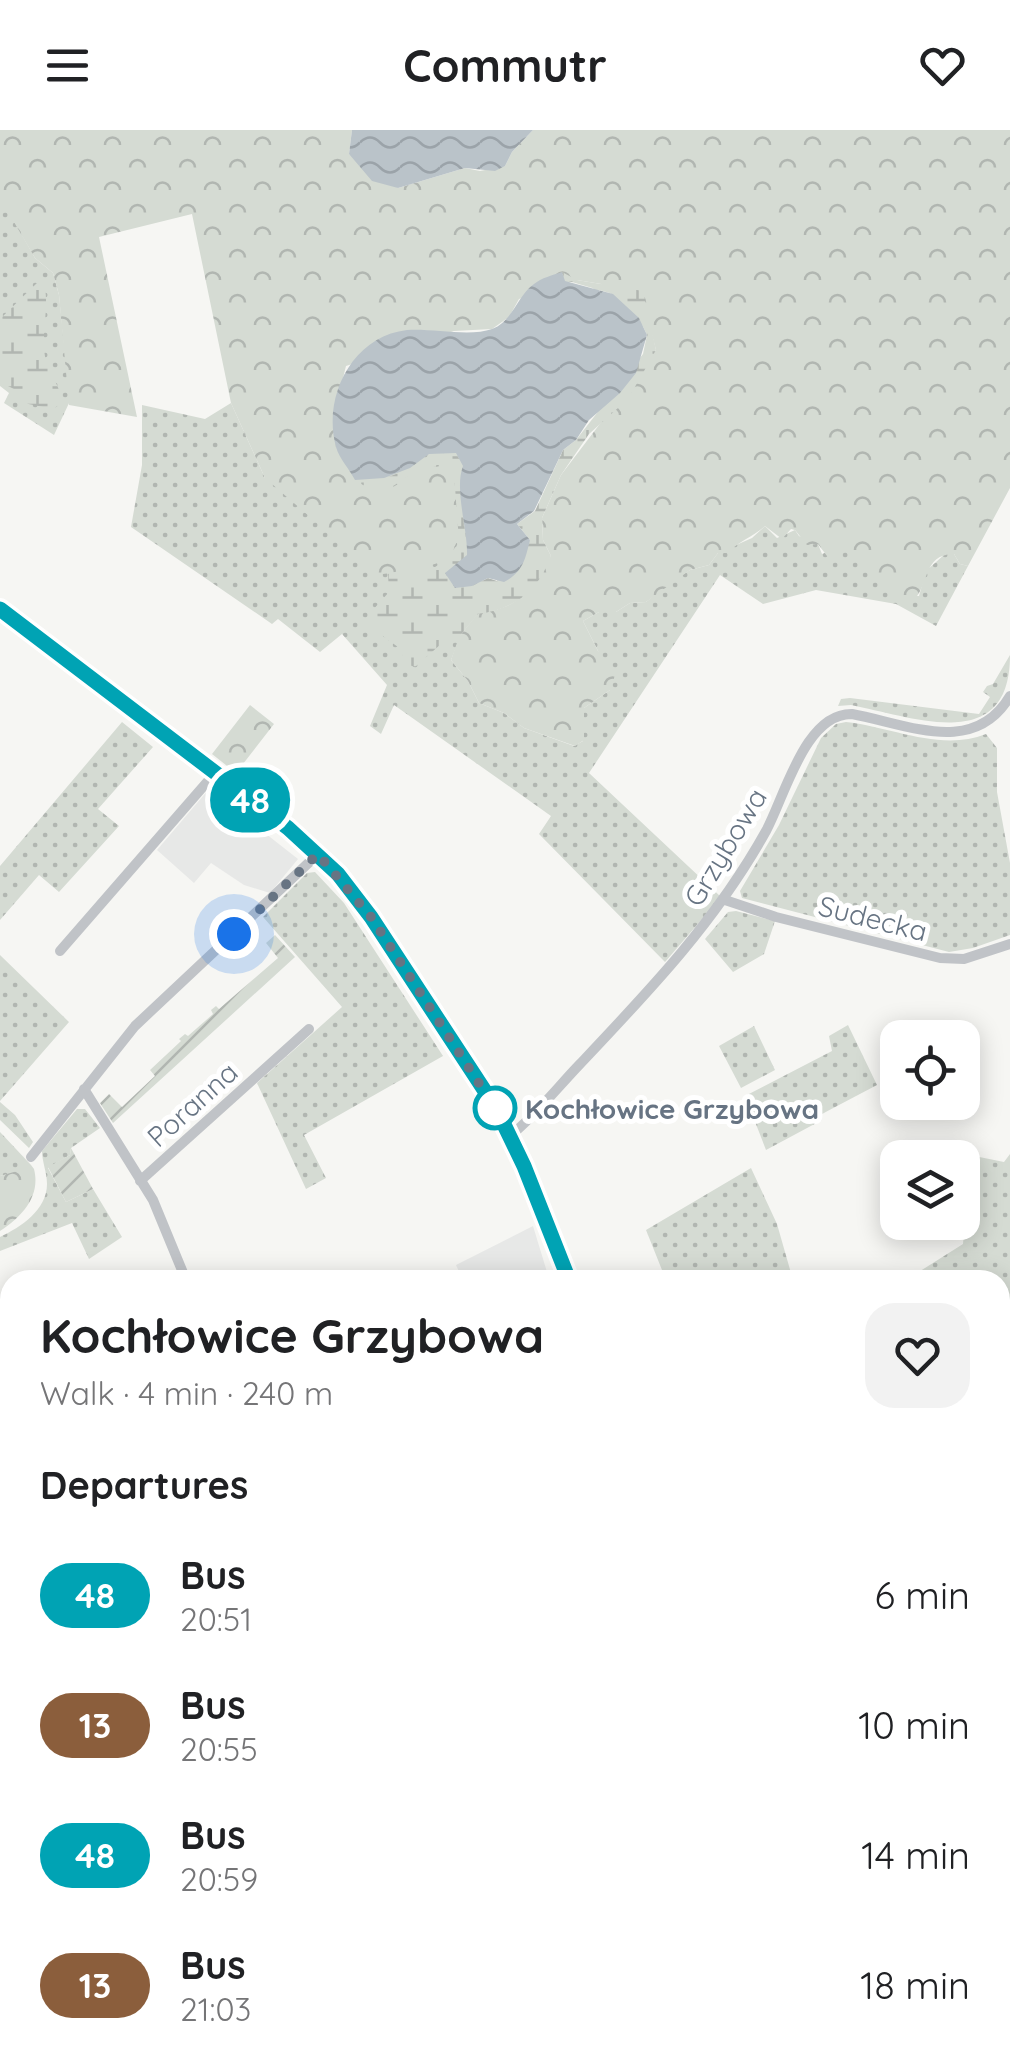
<!DOCTYPE html>
<html lang="en">
<head>
<meta charset="utf-8">
<style>
  :root { --surface:#fff; --page:#f2f2f2; --text:#202124; --muted:#757577 }
  body { margin:0; font-family:Quicksand,sans-serif; background:var(--page); color:var(--text); height:100vh; display:flex; flex-direction:column; font-size:38px; white-space:nowrap }
  * { box-sizing:border-box; margin:0 }
  p { font-size:32px; color:var(--muted) }
  .icon { flex:none; width:55px; height:55px; fill:none; stroke:currentColor; stroke-width:2; stroke-linecap:round; stroke-linejoin:round }
  .map { position:relative; flex:1; overflow:hidden }
  .drawer { position:absolute; left:0px; top:1140px; width:1010px; height:802px; display:flex; flex-direction:column; background:var(--surface); border-radius:30px 30px 0 0; box-shadow:0 5px 25px #0003 }
  .drawer>* { flex:none }
  .badge { padding:0 20px; border-radius:32px; font-size:35px; line-height:65px }
  .fabs { position:absolute; left:880px; top:890px; display:grid; gap:20px }
  .fabs a { display:grid; place-items:center; width:100px; height:100px; border-radius:20px; background:var(--surface); box-shadow:0 5px 25px #0003; font-size:50px }
  .you { position:absolute; width:50px; height:50px; margin:-25px; border:8px solid #fff; border-radius:50%; background:#1a73e8; box-shadow:0 0 0 15px #1a73e833 }
  .map>.badge { position:absolute; translate:-50% -50%; box-shadow:0 0 0 5px #fff }
  h2 { padding:0 40px; font-size:38px; line-height:90px }
  .round { display:grid; place-items:center; flex:none; width:105px; height:105px; border-radius:30px; background:var(--page) }
  .headline { display:flex; align-items:center; justify-content:space-between; height:170px; padding:0 40px }
  h1 { font-size:48px; font-weight:700; line-height:75px }
  ul { padding:0; list-style:none }
  li { display:flex; align-items:center; gap:30px; height:130px; padding:0 40px }
  li div { flex:1 }
  li b { display:block; font-size:38px }
  li em { font-style:normal }
  li .badge { min-width:110px; font-weight:700; text-align:center }
  header { display:flex; justify-content:space-between; align-items:center; height:130px; padding:0 40px; background:var(--surface); font-size:45px; font-weight:700 }
  .map>svg:first-child { display:block }
  .built { fill:#e7e8e7 }
  .grass { fill:url(#grass-dots) }
  .forest { fill:url(#forest-crowns) }
  .wetland { fill:url(#wetland-marsh) }
  .garden { fill:url(#garden-furrows) }
  .water { fill:url(#water-waves) }
  .lines { fill:none; stroke-linecap:round; stroke-linejoin:round }
  .secondary-casing { stroke:#b2b7bc; stroke-width:16 }
  .highway-casing { stroke:#b3b6ba; stroke-width:20 }
  .street { stroke:#c0c3c7; stroke-width:10 }
  .secondary { stroke:#fff; stroke-width:14 }
  .highway { stroke:#fff; stroke-width:18 }
  .line-casing { stroke:#fff; stroke-width:22 }
  .line { stroke:#00a3b4; stroke-width:15 }
  .walk { stroke:#677483; stroke-width:10; stroke-dasharray:0 18 }
  .stop-dot { fill:#fff; stroke:#00a3b4; stroke-width:5 }
  .labels { text-anchor:middle; dominant-baseline:central; stroke-width:10; stroke-linejoin:round; paint-order:stroke }
  .street-label { font-size:28px; fill:#677483; stroke:#fff }
  .stop-label { font-size:28px; font-weight:bold; fill:#677483; stroke:#fff; text-anchor:start }
</style>
</head>
<body>
<header><svg class="icon" aria-label="menu" viewBox="0 0 24 24"><path d="M4 6h16M4 12h16M4 18h16"/></svg>Commutr<svg class="icon" aria-label="heart" viewBox="0 0 24 24"><path d="M12 20l-8-8c-3-5 5-10 8-4 3-6 11-1 8 4z"/></svg></header>
<div class="map">
<svg width="1010" height="1941" viewBox="0 0 1010 1941">
  <defs>
    <pattern id="grass-dots" width="8" height="8" patternUnits="userSpaceOnUse" patternTransform="scale(2.5)"><rect width="8" height="8" fill="#d5dbd3"/><path d="M2 2h.1M6 6h.1" fill="none" stroke="#b1b6b1" stroke-width="1.8" stroke-linecap="round"/></pattern>
    <pattern id="forest-crowns" width="20" height="18" patternUnits="userSpaceOnUse" patternTransform="scale(2.5)"><rect width="20" height="18" fill="#d5dbd3"/><path d="M2 6a3 3 0 1 1 6 0M12 15a3 3 0 1 1 6 0" fill="none" stroke="#b1b6b1"/></pattern>
    <pattern id="wetland-marsh" width="20" height="14" patternUnits="userSpaceOnUse" patternTransform="scale(2.5)"><rect width="20" height="14" fill="#d5dbd3"/><path d="M1 5h8M5 5V1M11 12h8M15 12V8" fill="none" stroke="#b1b6b1"/></pattern>
    <pattern id="garden-furrows" width="10" height="10" patternUnits="userSpaceOnUse" patternTransform="scale(2.5)"><rect width="10" height="10" fill="#d5dbd3"/><path d="M-1 1l2-2M0 10L10 0M9 11l2-2" fill="none" stroke="#b1b6b1"/></pattern>
    <pattern id="water-waves" width="16" height="10" patternUnits="userSpaceOnUse" patternTransform="scale(2.5)"><rect width="16" height="10" fill="#bac3c9"/><path d="M0 5q4-4 8 0t8 0" fill="none" stroke="#9ba3a9"/></pattern>
  </defs>
  <rect width="100%" height="100%" fill="#f6f6f3"/>
  <path class="built" d="M209,659L298,729L270,763L244,755L211,733L194,753L157,720Z
    M533,1096L547,1142H551L554,1150H463L456,1135Z"/>
  <path class="grass" d="M0,66L35,128L53,143L59,165L70,271L54,305L4,273L9,263L0,256Z
    M601,154L451,530L468,551L479,573L504,583L524,598L574,616L583,611L584,578L610,560L598,521L583,491L599,482H616L630,473L646,472L669,453L690,440L709,435L718,423L752,408L765,396L777,408L795,400L799,406L818,414L822,424L841,416L892,465L919,466L926,441L945,424H954L960,434L968,436L936,496L896,474L816,460L763,474L720,445L589,643L721,767L665,832L539,704L551,686L394,575L381,604L370,596L387,555L342,504L320,522L278,489L272,494L131,397L142,335V275L205,289L231,273L265,348Z
    M1010,525C1010,626 913,587 851,575L838,576L841,569L850,568L979,584L990,567L983,562L987,556L993,554Z
    M122,592L153,617L98,679L119,696L59,762L39,745L0,790V736Z
    M846,592C892,597 941,622 986,604L997,618V662L1010,733V805L973,818L949,822L742,768L740,761L779,695L821,608L836,594Z
    M315,742L344,773L443,926L304,1005L326,1048L306,1059L257,953L342,877L263,787L307,743Z
    M736,781L775,791L764,824L733,842L705,809L728,782Z
    M0,825L69,892L0,971Z
    M848,895L877,955L820,985L822,990L766,1020L745,966L832,921L829,906Z
    M754,896L775,940L741,958L719,916Z
    M0,972L15,985L33,1012L29,1018L0,990Z
    M77,979H85L100,998L71,1018L70,1025L48,1038L66,1072L93,1059L122,1107L89,1129L72,1093L0,1121V1107C21,1097 47,1080 47,1054C47,1042 42,1032 42,1021Z
    M0,1002L31,1035L34,1039L0,1046Z
    M940,1019L1004,1032L1010,1024V1519L1000,1523V1150H906L963,1114L967,1069L963,1061L962,1028L945,1027Z
    M751,1038L777,1094L793,1150H666L646,1100Z
    M10,1351V1718L0,1699V1484L3,1482L0,1477V1354Z
    M1010,1575V1722L1000,1726V1579Z
    M0,1730L10,1744V1917L0,1933Z
    M1010,1731V1781L1000,1785V1735Z
    M1010,1858V1941H970L967,1935L959,1938L960,1941H827L846,1932H1000V1862Z
    M69,1932L137,1933L139,1941H67Z
    M466,1933H548L533,1941H459Z
    M588,1933H633V1941H573Z"/>
  <path class="forest" d="M0,0H352L349,24L398,58L465,38L480,41L505,36L512,22L533,0H1010V358L968,436L960,434L954,424C922,424 930,456 912,472L892,466L841,417L830,430L818,414L807,415L795,400L791,399L782,409L765,396C753,407 738,411 728,423H718L709,435L690,440L646,472L630,473L616,482H599L583,491L598,521L616,542L610,560L584,578V610L575,616L524,598L504,583L479,573L468,551L451,530L459,507L478,483C522,478 528,461 551,426L543,410L542,388L561,345L656,220L652,205L601,154L577,150L519,169L509,187L492,199L454,201L346,236L334,284L336,319L355,350L372,361H386L426,338L449,335L454,343C460,430 470,432 377,445L265,348L231,273L192,84L99,107L137,287L69,275L59,165L53,143L35,128L0,68Z
    M250,575L274,594L236,643L212,624Z
    M24,1039H34C41,1066 22,1087 0,1101V1046Z
    M10,1522V1679L0,1675V1526Z
    M10,1917V1932L59,1933L58,1941H0V1933Z
    M144,1933H194L196,1941H146Z"/>
  <path class="wetland" d="M562,142L577,150L643,161L656,220L628,269L589,304L561,345L542,388L543,410L551,426C538,461 515,479 478,484L459,507L450,506L415,537L403,533L402,520L372,498L371,482L389,462L388,444L415,436L435,437L451,427L459,411L454,343L449,335C441,337 431,336 424,339C392,349 391,374 355,350C366,347 377,350 388,347C415,338 425,320 456,323L463,336C454,358 468,401 467,426L445,443L455,458L472,456L488,448L497,451L530,410L517,394L535,381L563,320L576,310L643,224L647,205L639,188L613,164L565,150Z
    M38,152L45,158C49,182 40,207 46,231C50,248 64,257 59,275L53,279L14,271V259L0,252V189Z"/>
  <path class="garden" d="M275,805L295,827L113,993L100,973L109,964L122,977L155,946L150,940L181,911L179,909L185,904L188,906L213,884L211,880L216,876L219,879L278,828L266,813Z
    M71,1018L93,1059L66,1072L48,1037L70,1025Z"/>
  <path class="water" d="M352,0H533L512,22L505,36L495,41L465,38L398,58L372,51L349,24Z
    M562,142L565,151L613,164L639,188L647,205L636,243L620,263L589,290L576,310L563,320L534,381L517,394L530,410C525,430 523,442 504,452L488,448L472,456L455,458L445,443L467,425C468,400 454,359 463,336L456,323L429,324L410,338L384,348L355,350C350,340 339,328 336,317C322,266 353,206 407,200C431,198 470,207 492,199C513,191 517,166 534,154C541,148 553,145 562,142Z
    M0,1398L10,1407V1438L0,1443Z"/>
  <g class="lines">
    <defs>
      <path id="secondary" d="M0,479L288,699L338,744L371,787L495,978L524,1036L569,1150
        M653,1941L654,1932"/>
      <path id="highway" d="M1000,1802L1010,1798
        M1000,1839L1010,1834
        M697,1941L715,1932
        M777,1941L795,1932"/>
    </defs>
    <use href="#secondary" class="secondary-casing"/>
    <use href="#highway" class="highway-casing"/>
    <path class="street" d="M725,770L776,787L940,828L964,829L1010,814
      M60,821L215,643
      M84,959L153,1070L186,1150
      M510,1006C536,985 557,958 580,934C650,860 716,791 766,701C785,666 805,583 852,584C907,594 974,627 1010,566
      M31,1027L135,896L318,724
      M140,1051L309,899
      M0,1708L10,1728
      M1000,1730L1010,1726
      M344,1932L361,1941
      M541,1941L557,1932"/>
    <use href="#secondary" class="secondary"/>
    <use href="#highway" class="highway"/>
  </g>
  <g class="lines">
    <defs>
      <path id="line" d="M0,479L288,698L338,744L371,787L496,978L524,1036L569,1150"/>
    </defs>
    <use href="#line" class="line-casing"/>
    <use href="#line" class="line"/>
    <path class="walk" d="M234,804L318,724L371,787L495,978"/>
  </g>
  <circle class="stop-dot" cx="495" cy="978" r="20"/>
  <g class="labels">
    <g class="street-label">
      <text transform="translate(725 717) rotate(-59)">Grzybowa</text>
      <text transform="translate(873 788) rotate(14)">Sudecka</text>
      <text transform="translate(192 974) rotate(-42)">Poranna</text>
    </g>
    <g class="stop-label">
      <text x="525" y="978">Kochłowice Grzybowa</text>
    </g>
  </g>
</svg>
<div class="fabs">
<a><svg class="icon" aria-label="locate" viewBox="0 0 24 24"><circle cx="12" cy="12" r="6"/><path d="M12 2v4M12 18v4M2 12h4M18 12h4"/></svg></a>
<a><svg class="icon" aria-label="layers" viewBox="0 0 24 24"><path d="M12 4l9 5-9 5-9-5zM3 14l9 5 9-5"/></svg></a>
</div>
<div class="you" style="left:234px;top:804px"></div>
<b class="badge" style="left:250px;top:670px;background:#00a3b4;color:#fff">48</b>
<section class="drawer">
<div class="headline"><div><h1>Kochłowice Grzybowa</h1><p>Walk · 4 min · 240 m</p></div><a class="round"><svg class="icon" aria-label="heart" viewBox="0 0 24 24"><path d="M12 20l-8-8c-3-5 5-10 8-4 3-6 11-1 8 4z"/></svg></a></div>
<h2>Departures</h2>
<ul>
<li><span class="badge" style="background:#00a3b4;color:#fff">48</span><div><b>Bus</b><p>20:51</p></div><em>6 min</em></li>
<li><span class="badge" style="background:#8b5e3c;color:#fff">13</span><div><b>Bus</b><p>20:55</p></div><em>10 min</em></li>
<li><span class="badge" style="background:#00a3b4;color:#fff">48</span><div><b>Bus</b><p>20:59</p></div><em>14 min</em></li>
<li><span class="badge" style="background:#8b5e3c;color:#fff">13</span><div><b>Bus</b><p>21:03</p></div><em>18 min</em></li>
</ul>
</section>
</div>
</body>
</html>
